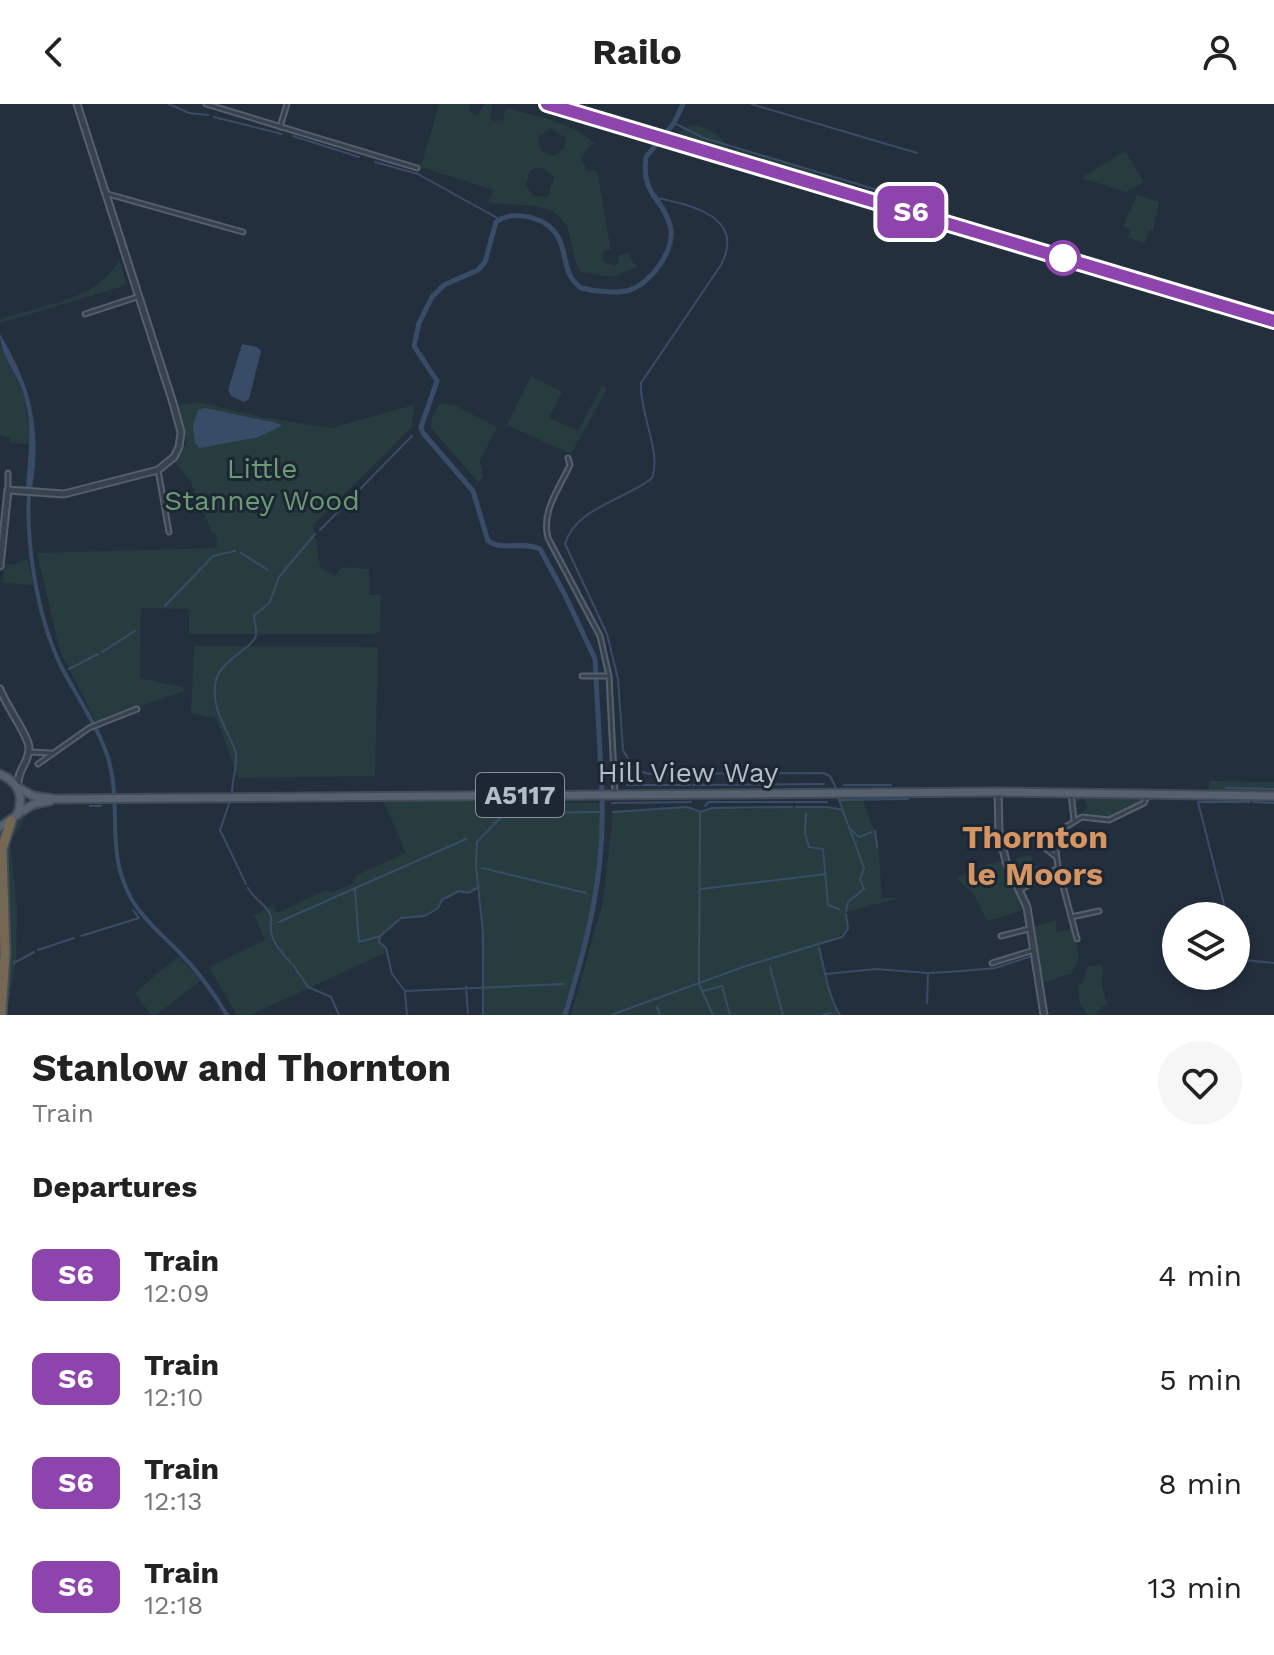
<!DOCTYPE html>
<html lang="en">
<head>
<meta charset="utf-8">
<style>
  :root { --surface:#fff; --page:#f6f6f6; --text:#222; --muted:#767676 }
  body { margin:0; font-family:"Work Sans",sans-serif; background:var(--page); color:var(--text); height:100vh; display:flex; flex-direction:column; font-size:30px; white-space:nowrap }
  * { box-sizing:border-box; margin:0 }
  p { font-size:26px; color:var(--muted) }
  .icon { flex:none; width:44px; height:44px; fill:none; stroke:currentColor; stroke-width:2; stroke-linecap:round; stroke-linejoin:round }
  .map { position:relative; height:911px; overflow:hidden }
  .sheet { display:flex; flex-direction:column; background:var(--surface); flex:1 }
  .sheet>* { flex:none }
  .badge { padding:0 16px; border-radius:12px; font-size:28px; line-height:52px }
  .buttons { position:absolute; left:1162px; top:798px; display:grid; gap:16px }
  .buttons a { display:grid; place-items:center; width:88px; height:88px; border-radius:50%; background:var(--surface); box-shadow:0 4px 12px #0003; font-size:40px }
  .map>.badge { position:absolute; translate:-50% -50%; box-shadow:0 0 0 4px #fff }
  h2 { padding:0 32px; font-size:30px; line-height:72px }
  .round { display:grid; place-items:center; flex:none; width:84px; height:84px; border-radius:42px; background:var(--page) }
  .headline { display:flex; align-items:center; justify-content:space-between; height:136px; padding:0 32px }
  h1 { font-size:38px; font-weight:700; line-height:60px }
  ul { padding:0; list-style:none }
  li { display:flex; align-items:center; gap:24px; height:104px; padding:0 32px }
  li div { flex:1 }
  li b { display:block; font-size:30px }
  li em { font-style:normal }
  li .badge { min-width:88px; font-weight:700; text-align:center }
  header { display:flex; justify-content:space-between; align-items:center; height:104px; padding:0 32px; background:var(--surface); font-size:36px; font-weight:700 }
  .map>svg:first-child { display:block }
  .green { fill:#263c3f; fill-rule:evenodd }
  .water { fill:#394c67 }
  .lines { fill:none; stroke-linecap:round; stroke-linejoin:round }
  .stream { stroke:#394c67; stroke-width:2 }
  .canal { stroke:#394c67; stroke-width:4 }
  .river { stroke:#394c67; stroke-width:5 }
  .minor-casing { stroke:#565f6c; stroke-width:7 }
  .tertiary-casing { stroke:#565f6c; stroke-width:9 }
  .primary-casing { stroke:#414a57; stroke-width:11 }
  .motorway-casing { stroke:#434c59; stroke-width:13 }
  .minor { stroke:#38414e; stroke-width:3 }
  .tertiary { stroke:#38414e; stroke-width:5 }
  .primary { stroke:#56606e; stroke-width:7 }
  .motorway { stroke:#746855; stroke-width:9 }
  .rail-casing { stroke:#5a6575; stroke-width:5 }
  .rail { stroke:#1d2633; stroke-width:2; stroke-dasharray:6; stroke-linecap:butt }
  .line-casing { stroke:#fff; stroke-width:18 }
  .line { stroke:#8e44ad; stroke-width:12 }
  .stop-dot { fill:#fff; stroke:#8e44ad; stroke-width:4 }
  .labels { text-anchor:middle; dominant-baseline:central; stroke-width:6; stroke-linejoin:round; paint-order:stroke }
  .shield { fill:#1d2633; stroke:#878f9c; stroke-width:2 }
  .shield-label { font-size:26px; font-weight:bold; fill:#b4bcc9 }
  .park-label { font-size:28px; fill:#6b9a76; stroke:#1d2633 }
  .street-label { font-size:28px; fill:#b4bcc9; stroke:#1d2633 }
  .quarter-label { font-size:32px; font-weight:bold; fill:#d59563; stroke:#1d2633 }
</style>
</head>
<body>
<header><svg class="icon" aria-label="back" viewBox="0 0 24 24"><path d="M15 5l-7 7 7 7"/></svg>Railo<svg class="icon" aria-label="person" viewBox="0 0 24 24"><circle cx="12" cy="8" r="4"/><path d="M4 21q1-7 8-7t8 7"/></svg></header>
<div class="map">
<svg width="1274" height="911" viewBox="0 0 1274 911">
  <rect width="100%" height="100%" fill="#242f3e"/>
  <path class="green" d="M439,0H470L469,6L477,12L485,0H492L490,12L493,17L503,16L506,4C538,13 571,18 596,40L590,41L581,54L588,67H597L611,146H604L602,157L614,162L619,159V151L628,149L637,163L612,173L581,168C572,155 573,140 568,126C556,93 513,104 488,98L494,86L421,63ZM550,24L566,34L564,45L554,52L542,48L538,37L540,31ZM537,64L545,65L554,73L548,93L533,92L526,80L530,66Z
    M691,21C710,23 722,32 731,48L738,44L855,82L850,85L839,83L742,51L730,53L676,37V31Z
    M1125,47L1144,78L1126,88L1081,74Z
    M1137,91L1159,98L1153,126H1150L1145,139L1128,134L1130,125L1123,122Z
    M119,155L127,181L0,219V215C40,202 100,196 119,155Z
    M0,241L24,291L31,340L11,339L9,333L0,331Z
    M531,272L562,288L549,314L578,327L602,282L607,285L571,350L507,321Z
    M199,298L261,313L331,324L414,301L412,323L313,421L320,463L335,472L341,463L369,465L370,491H381L380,527L373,530H189V505L141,504L140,574L182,583L184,587L96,618L60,547L37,449L217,444L216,429H212L191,379L174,356L187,340L177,301Z
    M440,299L454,301L497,323L480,357L483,373L478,378L431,324L432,313Z
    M27,455L34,481L3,479L4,460L12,461Z
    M194,542L378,543L375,672L238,674L217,615L191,609Z
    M1209,677L1274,678V688L1209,686Z
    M1073,693L1145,694L1143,699L1108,715L1081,709L1088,703L1084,694L1075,699L1079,711L1077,712Z
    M383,696L603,699C605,772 586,841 565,911H483L480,783L468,789L459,787L442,796L438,804L425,812L401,814L380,832L379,838L387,848L250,911H237L209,863L265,836L254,811L273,801L277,809L326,786L331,789L354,779L357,771L406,749Z
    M839,696H863L878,738L882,794H900L846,808V828L820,841C819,858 831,898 840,911H571L603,797L613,708L686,703L700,708L712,704L750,706L772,702L827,703L843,706Z
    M30,707L10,738L17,802L16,858L6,909L9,812L7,733L15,719Z
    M1031,752L1033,763L1046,761L1047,767L1020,781L1014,759L1019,753Z
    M1002,757L1026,805L987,817L973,789L956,774L984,761Z
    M1056,816V828L1073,825L1079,855L1072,869L1046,878L1042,877L1034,823Z
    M178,852L201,877L156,911H151L135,889Z
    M1103,861L1102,880L1107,900L1097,907L1098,911H1087L1080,899L1078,880H1082L1088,862Z"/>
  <path class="water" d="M0,230C31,282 42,323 32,384H26C28,352 33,326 25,295C20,272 0,253 0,230Z
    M242,240L257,243L261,247L249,295L244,298L231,292L228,286Z
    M205,304L277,319L282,322L258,333L200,344L195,339L193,322L198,306Z"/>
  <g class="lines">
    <path class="stream" d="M169,0L189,9L208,11
      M751,0L917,49
      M214,13L282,30
      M674,19L704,34L914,97L941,112
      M293,32L359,53
      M375,58L418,70L499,115
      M652,93C687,100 747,111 721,161L641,279C639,308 662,349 652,374C625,396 575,404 565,440L607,530L618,575L623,646L634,665L649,670L823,669L830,672L836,684
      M320,426L412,332
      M241,449L268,466
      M165,502L213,452L235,447
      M102,548L135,527
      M69,565L98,550
      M627,681H690
      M693,681L824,680
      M844,681H891
      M1226,684L1274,685
      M232,688C232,677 239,655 235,646C226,623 210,603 216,576C222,554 253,545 256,531C257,525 254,518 254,512L270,498L279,473L315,430
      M838,693L864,764L860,775L864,785L848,798L846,807
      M840,696L908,695
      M230,697L220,726L246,780
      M795,698H827
      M1198,698L1227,812
      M1200,698H1250
      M1253,698L1274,699
      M612,699L691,698
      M90,702H101
      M705,702L709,698H793
      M796,703H827L843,706
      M613,708L686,703L699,707
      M806,710L805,729L809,743L823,745L828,801L839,805
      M849,724L859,733L872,728
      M875,727L877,743
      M482,764L586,789
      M248,784C255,797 268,801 271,813C272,817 270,822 271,826C272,839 283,850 291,859
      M701,785L826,770
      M355,786L359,838L380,832L401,814L425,812L438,804L442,796L459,787L468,789L479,783
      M279,818L466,735
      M81,832L139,814L133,806
      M380,832L379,838L386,844L392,870L405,887L564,880
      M819,844C825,867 828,892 840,911
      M1236,845L1244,856L1274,859
      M38,846L74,834
      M14,859L34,848
      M293,861L308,883L331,893L339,911
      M770,863L783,911
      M826,870L876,865L928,869L962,867L995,864L1032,852
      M466,883L468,909
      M703,887L722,882L730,911
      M405,888L407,911
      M927,899L928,871
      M657,903L660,911
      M483,911V829L476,762L477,738L505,709L603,708
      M611,911L746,862L842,833L848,825L846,810
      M713,911L699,880L700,708L712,704L792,703
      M823,911L831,909"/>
    <path class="canal" d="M29,388C26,441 37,511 60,560C76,592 99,623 109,657C122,705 105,747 131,794C143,815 162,831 179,848C198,867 213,888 227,911"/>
    <path class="river" d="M602,686L595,555L564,489L540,445C523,437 503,447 488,437L473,387L423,329L421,323L437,277L414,242L419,219L432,193L444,181L478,166L485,158L496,118C513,105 547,113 558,133C568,151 562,170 581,184C594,187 617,190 630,186C652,179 677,143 670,121C662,92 641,92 646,53L674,19L683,0
      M565,911C587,839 605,770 602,694"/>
    <defs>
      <path id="minor" d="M206,0L417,64
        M280,23L287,0
        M108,90L243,128
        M85,210L137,193
        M568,354L570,361C559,385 541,407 548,434L600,532L609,572L615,690
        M158,366L169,428
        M8,369V386
        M582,572H609
        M30,648L51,649
        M38,660L89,624L137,605
        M1071,689L1074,716
        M1054,730L1043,742L1055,752
        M1020,786L1058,764
        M1071,813L1099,807
        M1001,832L1029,825
        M1077,835L1058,763L1054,730L1082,713L1109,716L1144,699L1147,693
        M992,859L1034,846"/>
      <path id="tertiary" d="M0,462L8,386L64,390L158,366L174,353L179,343L181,328L173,299L77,0
        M0,585C6,602 29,632 29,644C29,659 17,666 18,681
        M998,688L999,727L1006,758L1027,803L1044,911"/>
      <path id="primary" d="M0,670C18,678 25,692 17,711L0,723
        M19,684L33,692L55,695L998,688L1274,692
        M17,710L34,700L50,697"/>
      <path id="motorway" d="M1,911L5,850L2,745L11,717"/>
    </defs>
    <use href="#minor" class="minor-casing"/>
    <use href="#tertiary" class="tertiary-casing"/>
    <use href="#primary" class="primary-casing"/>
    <use href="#motorway" class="motorway-casing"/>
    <use href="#minor" class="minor"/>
    <use href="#tertiary" class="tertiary"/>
    <use href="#primary" class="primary"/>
    <use href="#motorway" class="motorway"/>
    <defs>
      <path id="rail" d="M542,0L1274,219"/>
    </defs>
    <use href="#rail" class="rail-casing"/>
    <use href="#rail" class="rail"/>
  </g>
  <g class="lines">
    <defs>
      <path id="line" d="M547,0L1274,217"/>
    </defs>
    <use href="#line" class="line-casing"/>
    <use href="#line" class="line"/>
  </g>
  <circle class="stop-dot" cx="1063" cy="154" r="16"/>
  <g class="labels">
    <rect class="shield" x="476" y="669" width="88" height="44" rx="6"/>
    <g class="shield-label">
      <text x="520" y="691">A5117</text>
    </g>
    <g class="park-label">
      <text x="262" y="364">Little<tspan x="262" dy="32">Stanney Wood</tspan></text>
    </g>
    <g class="street-label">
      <text x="688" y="668">Hill View Way</text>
    </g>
    <g class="quarter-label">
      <text x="1035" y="733">Thornton<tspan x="1035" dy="37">le Moors</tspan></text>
    </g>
  </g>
</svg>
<div class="buttons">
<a><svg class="icon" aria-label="layers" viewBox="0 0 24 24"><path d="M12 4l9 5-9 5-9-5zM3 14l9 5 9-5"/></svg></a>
</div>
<b class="badge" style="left:911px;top:108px;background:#8e44ad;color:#fff">S6</b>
</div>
<section class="sheet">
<div class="headline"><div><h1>Stanlow and Thornton</h1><p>Train</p></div><a class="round"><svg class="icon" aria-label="heart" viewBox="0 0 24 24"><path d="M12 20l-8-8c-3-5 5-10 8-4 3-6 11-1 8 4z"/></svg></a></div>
<h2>Departures</h2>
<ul>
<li><span class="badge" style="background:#8e44ad;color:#fff">S6</span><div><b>Train</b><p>12:09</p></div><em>4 min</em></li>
<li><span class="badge" style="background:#8e44ad;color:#fff">S6</span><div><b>Train</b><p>12:10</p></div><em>5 min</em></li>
<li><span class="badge" style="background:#8e44ad;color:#fff">S6</span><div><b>Train</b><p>12:13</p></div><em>8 min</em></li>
<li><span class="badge" style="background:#8e44ad;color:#fff">S6</span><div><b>Train</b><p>12:18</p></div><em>13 min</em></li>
</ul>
</section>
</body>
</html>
